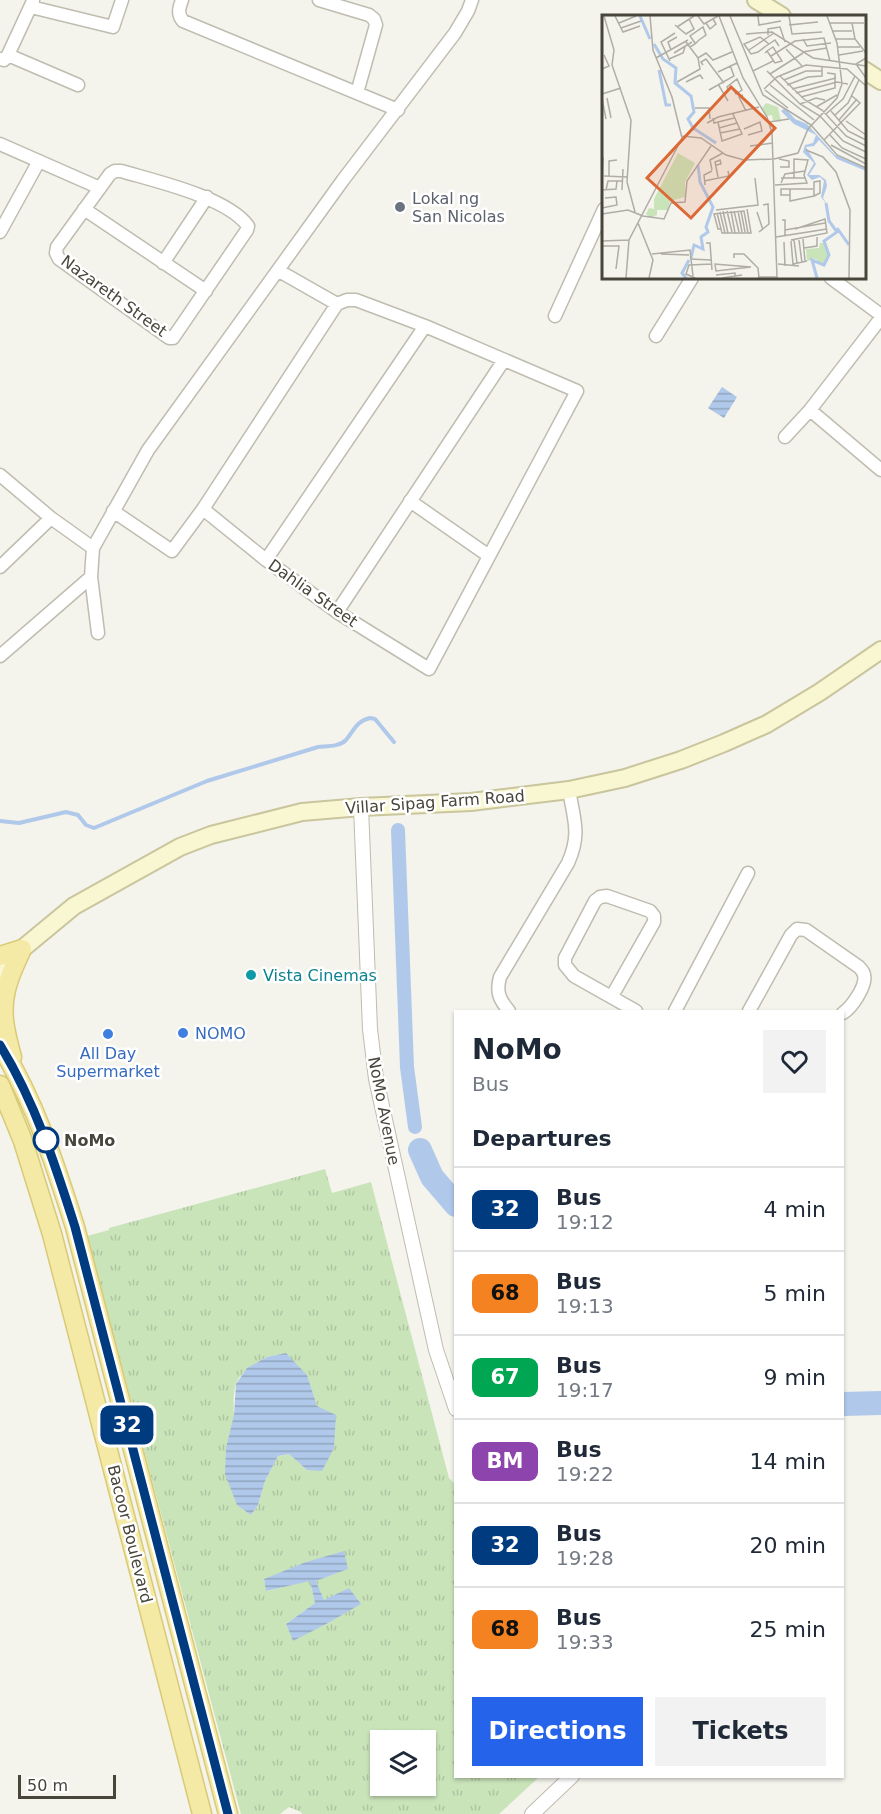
<!DOCTYPE html>
<html lang="en">
<head>
<meta charset="utf-8">
<style>
  :root { --surface:#fff; --page:#f2f2f3; --text:#1f2937; --muted:#747a83; --line:#e0e1e3; --accent:#2563eb }
  body { margin:0; font-family:"DejaVu Sans",sans-serif; background:var(--page); color:var(--text); height:100vh; display:flex; flex-direction:column; font-size:22px; white-space:nowrap }
  * { box-sizing:border-box; margin:0 }
  p { font-size:20px; color:var(--muted) }
  .icon { flex:none; width:33px; height:33px; fill:none; stroke:currentColor; stroke-width:2; stroke-linecap:round; stroke-linejoin:round }
  .map { position:relative; flex:1; overflow:hidden }
  .details { position:absolute; left:454px; top:1010px; width:390px; height:768px; display:flex; flex-direction:column; background:var(--surface); border-radius:0px; box-shadow:0 2px 4px #0004 }
  .details>* { flex:none }
  .badge { padding:0 12px; border-radius:9px; font-size:21px; line-height:39px }
  .tools { position:absolute; left:370px; top:1730px; display:grid; gap:12px }
  .tools a { display:grid; place-items:center; width:66px; height:66px; border-radius:0px; background:var(--surface); box-shadow:0 2px 4px #0004; font-size:30px }
  .scale { position:absolute; left:18px; bottom:15px; width:98px; box-sizing:border-box; padding-left:6px; border:3px solid #48453b; border-top:0; font-size:16px; line-height:21px; white-space:nowrap; color:#48453b; -webkit-text-stroke:4px #fff; paint-order:stroke }
  .map>.badge { position:absolute; translate:-50% -50%; box-shadow:0 0 0 3px #fff }
  h2 { padding:0 18px; font-size:22px; line-height:54px }
  .round { display:grid; place-items:center; flex:none; width:63px; height:63px; border-radius:0px; background:var(--page) }
  .overview { display:flex; align-items:center; justify-content:space-between; height:102px; padding:0 18px }
  h1 { font-size:28px; font-weight:700; line-height:45px }
  .cta { display:flex; gap:12px; margin-top:auto; padding:12px 18px }
  .cta a { flex:1; height:69px; border-radius:0px; background:var(--accent); color:#fff; font-size:24px; font-weight:700; line-height:69px; text-align:center }
  .cta a+a { background:var(--page); color:var(--text) }
  ul { padding:0; list-style:none }
  li { display:flex; align-items:center; gap:18px; height:84px; padding:0 18px; border-top:2px solid var(--line) }
  li div { flex:1 }
  li b { display:block; font-size:22px }
  li em { font-style:normal }
  li .badge { min-width:66px; font-weight:700; text-align:center }
  .map>svg:first-child { display:block }
  .grass { fill:url(#grass-tufts); fill-rule:evenodd }
  .water { fill:url(#water-rules) }
  .lines { fill:none; stroke-linecap:round; stroke-linejoin:round }
  .stream { stroke:#b0c9ea; stroke-width:4 }
  .canal { stroke:#b0c9ea; stroke-width:14 }
  .river { stroke:#b0c9ea; stroke-width:24 }
  .minor-casing { stroke:#bfbcb0; stroke-width:15 }
  .tertiary-casing { stroke:#bfbcb0; stroke-width:16 }
  .secondary-casing { stroke:#c9c59d; stroke-width:20 }
  .primary-casing { stroke:#d8ca77; stroke-width:21 }
  .minor { stroke:#fff; stroke-width:12 }
  .tertiary { stroke:#fff; stroke-width:14 }
  .secondary { stroke:#f9f6d2; stroke-width:16 }
  .primary { stroke:#f4eaa6; stroke-width:18 }
  .line-casing { stroke:#fff; stroke-width:14 }
  .line { stroke:#003b80; stroke-width:9 }
  .worship-dot { fill:#6b7280; stroke:#fff; stroke-width:2 }
  .culture-dot { fill:#0f9aa8; stroke:#fff; stroke-width:2 }
  .shop-dot { fill:#3f7fe0; stroke:#fff; stroke-width:2 }
  .stop-dot { fill:#fff; stroke:#003b80; stroke-width:3 }
  .labels { text-anchor:middle; dominant-baseline:central; stroke-width:5; stroke-linejoin:round; paint-order:stroke }
  .worship-label { font-size:16px; fill:#5b616d; stroke:#fff; text-anchor:start }
  .street-label { font-size:16px; fill:#48453b; stroke:#fff }
  .culture-label { font-size:16px; fill:#0d838f; stroke:#fff; text-anchor:start }
  .shop-label { font-size:16px; fill:#366cbe; stroke:#fff; text-anchor:start }
  .stop-label { font-size:16px; font-weight:bold; fill:#48453b; stroke:#fff; text-anchor:start }
  .inset-river { fill:none; stroke:#b0c9ea; stroke-width:3 }
  .inset-road { fill:none; stroke:#afada5; stroke-width:1.5 }
  .view { fill:#db6835; fill-opacity:0.15; stroke:#db6835; stroke-width:3 }
  .inset-edge { fill:none; stroke:#48453b; stroke-width:3 }
</style>
</head>
<body>
<div class="map">
<svg width="881" height="1814" viewBox="0 0 881 1814">
  <defs>
    <pattern id="grass-tufts" width="24" height="20" patternUnits="userSpaceOnUse" patternTransform="scale(1.5)"><rect width="24" height="20" fill="#cae4ba"/><path d="M3 7l-1-3M5 7V3M7 7l1-3M15 17l-1-3M17 17v-4M19 17l1-3" fill="none" stroke="#afc5a1"/></pattern>
    <pattern id="water-rules" width="6" height="5" patternUnits="userSpaceOnUse" patternTransform="scale(1.5)"><rect width="6" height="5" fill="#b0c9ea"/><path d="M0 2.5h6" fill="none" stroke="#91a5bf"/></pattern>
  </defs>
  <rect width="100%" height="100%" fill="#f4f3ec"/>
  <path class="grass" d="M325,1169L332,1193L371,1182L449,1478L456,1485V1776H540L499,1814H302L301,1812L289,1807L280,1814H241L87,1236L109,1230V1228ZM267,1357L307,1376L317,1406L307,1470L289,1454L278,1456L265,1481L258,1505L251,1515C246,1485 227,1411 236,1384C241,1371 255,1364 267,1357ZM347,1569L316,1581L324,1601L360,1604L330,1622L293,1640L286,1624L315,1603L310,1580L267,1591L264,1580ZM381,1740H426V1785H381Z"/>
  <path class="water" d="M722,387L737,397L724,418L708,408Z
    M286,1353L307,1375L317,1406L336,1415L334,1448L322,1471L307,1470L289,1454L278,1456L265,1481L258,1505L251,1515L237,1505L225,1474L226,1448L234,1415L236,1384L247,1368L267,1357Z
    M344,1551L348,1569L316,1581L324,1600L349,1588L361,1604L330,1622L293,1641L286,1624L315,1603L310,1581L266,1591L264,1579L306,1562Z"/>
  <g class="lines">
    <path class="stream" d="M0,821L19,823L66,812L78,815L86,825L94,828L207,781L318,747C327,746 339,747 346,740C354,731 356,721 370,718L375,719L394,742"/>
    <path class="canal" d="M398,830L407,1067L415,1127"/>
    <path class="river" d="M420,1150L432,1177L456,1205
      M843,1404L881,1403"/>
    <defs>
      <path id="minor" d="M182,0C179,8 177,14 183,21L398,110
        M319,0L369,15L374,19L376,25L357,93
        M31,7L113,27L122,0
        M8,55L78,85
        M0,59L4,60L8,55L33,1
        M0,144L100,188
        M115,171H121C155,181 227,197 248,226L247,230L173,338H169L59,259L56,253L57,247L110,174Z
        M84,209L206,291
        M0,232L39,161
        M163,263L207,197
        M831,278L881,315
        M555,316L604,209
        M656,336L692,278
        M810,410L881,470
        M785,437L810,410L881,318
        M0,475L51,518L93,548
        M410,501L489,556
        M203,509L266,560L337,612L429,669L577,391L425,326L356,300H347L337,304L279,271
        M113,511L172,551L203,509L337,304
        M266,560L425,326
        M0,567L51,518
        M337,612L504,360
        M98,633L91,577L93,548L148,450L343,180L455,33L468,11L472,0
        M0,656L91,577
        M612,996L654,922V916L650,911L607,896L600,897L595,901L565,958V965L574,976L636,1011
        M509,1011C499,999 496,992 500,977L568,863C581,834 574,820 569,790
        M675,1011L748,873
        M749,1011L791,935L797,929L806,930L859,967C861,969 864,973 864,975C867,986 851,1008 843,1013"/>
      <path id="tertiary" d="M361,807L370,1029L376,1079L436,1350L456,1409
        M532,1814L572,1776"/>
      <path id="secondary" d="M756,0L782,16
        M864,70L881,81
        M0,971L22,949L74,906L180,847L211,835L302,812L361,807L471,802L569,790L625,778L681,760L724,743L767,724L820,692L881,650"/>
      <path id="primary" d="M0,956L22,949
        M0,1045C35,1102 55,1164 75,1227L228,1814
        M12,1057C6,1035 0,1013 6,990C9,976 16,962 22,949
        M0,1085L23,1141L52,1234L202,1814"/>
    </defs>
    <use href="#minor" class="minor-casing"/>
    <use href="#tertiary" class="tertiary-casing"/>
    <use href="#secondary" class="secondary-casing"/>
    <use href="#primary" class="primary-casing"/>
    <use href="#minor" class="minor"/>
    <use href="#tertiary" class="tertiary"/>
    <use href="#secondary" class="secondary"/>
    <use href="#primary" class="primary"/>
  </g>
  <g class="lines">
    <defs>
      <path id="line" d="M0,1045C35,1102 55,1164 75,1227L228,1814"/>
    </defs>
    <use href="#line" class="line-casing"/>
    <use href="#line" class="line"/>
  </g>
  <circle class="worship-dot" cx="400" cy="207" r="6"/>
  <circle class="culture-dot" cx="251" cy="975" r="6"/>
  <g class="shop-dot">
    <circle cx="183" cy="1033" r="6"/>
    <circle cx="108" cy="1034" r="6"/>
  </g>
  <circle class="stop-dot" cx="46" cy="1140" r="12"/>
  <g class="labels">
    <g class="worship-label">
      <text x="412" y="198">Lokal ng<tspan x="412" dy="18">San Nicolas</tspan></text>
    </g>
    <g class="street-label">
      <text transform="translate(114 296) rotate(36)">Nazareth Street</text>
      <text transform="translate(313 593) rotate(35)">Dahlia Street</text>
      <text transform="translate(435 802) rotate(-4)">Villar Sipag Farm Road</text>
      <text transform="translate(384 1111) rotate(79)">NoMo Avenue</text>
      <text transform="translate(130 1534) rotate(76)">Bacoor Boulevard</text>
    </g>
    <g class="culture-label">
      <text x="263" y="975">Vista Cinemas</text>
    </g>
    <g class="shop-label">
      <text x="195" y="1033">NOMO</text>
      <text x="108" y="1053" text-anchor="middle">All Day<tspan x="108" dy="18">Supermarket</tspan></text>
    </g>
    <g class="stop-label">
      <text x="64" y="1140">NoMo</text>
    </g>
  </g>
  <g transform="translate(602 15)">
    <rect width="264" height="264" fill="#f4f3ec"/>
    <path d="M164,88L176,92L179,107L171,105L170,100L165,101L160,93ZM76,138L93,148L83,167V182L68,186L66,195H55V200L48,203L44,199L47,193L52,194V184Z" fill="#cae4ba"/>
    <path d="M218,228H223L227,240L220,251L214,244L205,246L204,234L217,233Z" fill="#cae4ba"/>
    <path d="M183,93L193,104L205,109L233,140L264,153V156L235,144L217,125L212,131L204,132L214,149L207,160H217L224,165L225,171L221,183L227,192L219,182L222,166L218,162L210,165L205,160L212,148L201,137L203,130L211,128L214,120L192,109L179,96Z" fill="#b0c9ea"/>
    <path class="inset-river" d="M38,1L48,24M52,29L61,44L74,53L73,68L89,81L92,97L86,104L91,113L114,128M57,55L64,90H69M235,213L247,230M89,243L92,230L101,234L99,222L106,217L104,212L111,192L98,167L96,150M84,263L80,258L87,245M215,263L210,245L222,250L227,240L222,226L235,217L227,206L224,188"/>
    <path class="inset-road" d="M2,1L12,35L10,50L29,105L25,167L33,197M13,1L21,17L38,11M96,1L102,9L116,1M117,1L141,63L165,102L170,118L175,263M128,1L161,80L209,110M156,1L157,10L179,6M187,1L190,19L220,17M17,8L34,1M104,8L108,14L114,9L111,4M228,8H262M250,8L253,24L264,38M73,10L84,19L92,14L87,4M187,10L216,7M75,12L92,1M19,13L39,6M231,16H250M144,19L170,17L211,43L264,51M166,20V14L178,12L183,27M201,24L205,31L229,28M234,24H253M84,27L96,43L104,38L111,45L130,37M167,29L158,22L142,29L149,39L156,37L164,31L173,25L177,31M88,32L93,29L97,25L104,20L101,12L88,21L93,28M236,32H258M184,34L200,51M69,35L66,27L75,22M147,35L172,18M200,37L225,33M72,38L90,27M163,38L165,36L171,32L180,46L173,48L165,36M237,40L261,36M169,41L193,26L222,23L228,46M54,43L86,25M264,43L254,49L264,63M67,44L81,38L83,32M68,46L59,27L73,18M101,50L99,47L104,44L122,68M0,54L7,51L2,40M151,56L171,46M165,56L198,89L218,101L241,126L264,137M116,57L135,48M168,59L201,38M178,61L203,85L220,95L244,121L264,131M182,65L204,56H220M75,67L98,54L96,43M84,67L98,60L101,64M116,69L126,86M168,70L212,105M185,70L206,62L220,61V51M162,74L175,62L204,50L245,54L264,71M190,74L234,63M107,75L132,61L128,50M163,75L186,93M127,76L125,72L135,64L140,75L134,79L131,74M194,78L235,67L246,69M0,79L19,73M141,80L137,82L144,96M199,82L233,73V59L225,58M5,83L9,103M0,84L4,104M198,89L214,83L223,85M214,92L235,80M93,93H107L108,104M229,96L246,116L264,125M224,99L241,84L253,61M233,100L246,88L257,65M111,103L112,108L132,103M237,105L255,84M244,106L264,120M116,107L120,126L140,119L131,99M167,107L187,104M105,108L116,102L157,92M209,110L235,140L264,153M117,113L135,108M142,114L158,107L160,116L146,120M118,118L138,114M228,120L240,133L264,144M80,121L99,123L124,140L142,145L172,144L196,138L206,114L235,83L240,69L235,28L225,1M222,125L258,88L250,81M229,130L264,149M148,131L171,128M204,135L221,142L234,157L248,195L247,263M177,144L187,146V152H178M114,150L119,149L118,145L113,147L116,162M110,155L108,145L121,138M2,161L25,162M7,161V146L15,145M179,163H203M102,166L127,161L126,156M218,166V178L212,181V167ZM179,168L183,159L203,156M0,169L1,142M103,170L102,160L110,156M173,170L205,168L202,160L206,145L192,144V163M188,174V186L212,181M0,175L14,174L15,166M4,175L6,166H20M20,175L21,154M188,180H179V174H211M0,193L15,190L14,182L3,183M114,195L156,190L153,163M121,196L126,218M125,196L130,217M129,196L133,218M132,196L137,217M136,196L140,217M139,196L143,217M118,197L123,218M155,197L161,215M115,198L120,218H149L145,194M0,199L26,195L41,201M41,201L62,204L69,188L83,187L85,166L109,131M180,205H183V221M36,208L51,245L47,263M119,214H116L112,199L142,196L146,218M183,215L223,208M157,217L167,209L166,189L161,190M174,222L225,214M201,224L203,246M189,225L225,218L223,204L193,214M192,225L195,248M197,225L200,248M0,226L27,225M189,226L191,249L205,246M182,227L183,251M104,228H108L110,255M0,231H17L14,254M202,233L215,231V222M50,239L88,235L91,261M59,239L87,240M132,243V239H142L156,253L157,263M88,244L109,245M112,249L149,252L114,256L113,249M176,249L197,251M114,260L133,258V261M156,262H175M24,263L27,225L80,123L70,82L51,35L48,1M93,263L84,259L87,250L110,249M120,263L140,260"/>
    <path class="view" d="M129,72L173,113L89,203L45,163Z"/>
    <rect width="264" height="264" class="inset-edge"/>
  </g>
</svg>
<div class="tools">
<a><svg class="icon" aria-label="layers" viewBox="0 0 24 24"><path d="M12 4l9 5-9 5-9-5zM3 14l9 5 9-5"/></svg></a>
</div>
<div class="scale">50 m</div>
<b class="badge" style="left:127px;top:1425px;background:#003b80;color:#fff">32</b>
<section class="details">
<div class="overview"><div><h1>NoMo</h1><p>Bus</p></div><a class="round"><svg class="icon" aria-label="heart" viewBox="0 0 24 24"><path d="M12 20l-8-8c-3-5 5-10 8-4 3-6 11-1 8 4z"/></svg></a></div>
<h2>Departures</h2>
<ul>
<li><span class="badge" style="background:#003b80;color:#fff">32</span><div><b>Bus</b><p>19:12</p></div><em>4 min</em></li>
<li><span class="badge" style="background:#f58220;color:#111">68</span><div><b>Bus</b><p>19:13</p></div><em>5 min</em></li>
<li><span class="badge" style="background:#00a651;color:#fff">67</span><div><b>Bus</b><p>19:17</p></div><em>9 min</em></li>
<li><span class="badge" style="background:#8e44ad;color:#fff">BM</span><div><b>Bus</b><p>19:22</p></div><em>14 min</em></li>
<li><span class="badge" style="background:#003b80;color:#fff">32</span><div><b>Bus</b><p>19:28</p></div><em>20 min</em></li>
<li><span class="badge" style="background:#f58220;color:#111">68</span><div><b>Bus</b><p>19:33</p></div><em>25 min</em></li>
</ul>
<div class="cta"><a>Directions</a><a>Tickets</a></div>
</section>
</div>
</body>
</html>
